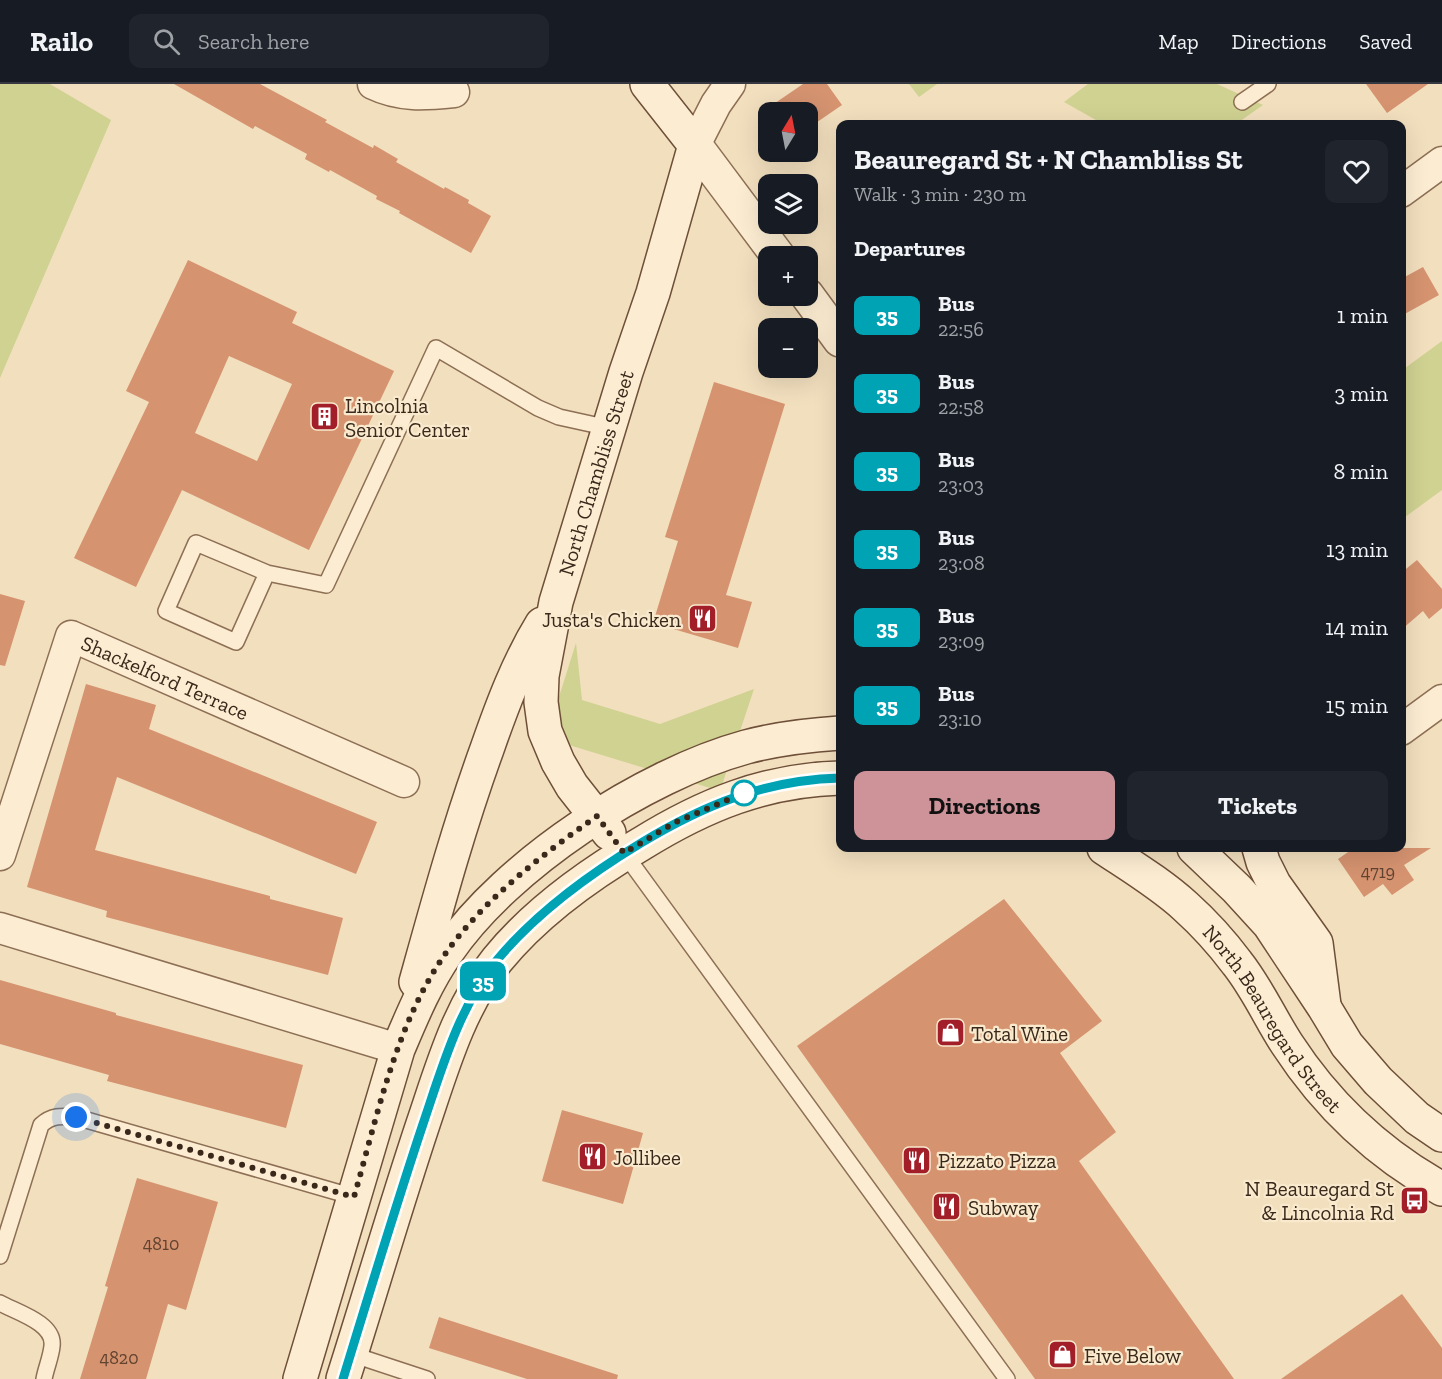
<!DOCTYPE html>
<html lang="en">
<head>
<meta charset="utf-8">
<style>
  :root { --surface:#171b24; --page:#20242c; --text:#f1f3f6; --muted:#9ea1a6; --line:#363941; --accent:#cd9399 }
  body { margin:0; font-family:"Zilla Slab",serif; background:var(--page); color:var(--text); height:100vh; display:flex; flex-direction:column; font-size:22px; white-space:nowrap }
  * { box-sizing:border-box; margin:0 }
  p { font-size:20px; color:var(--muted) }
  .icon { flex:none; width:33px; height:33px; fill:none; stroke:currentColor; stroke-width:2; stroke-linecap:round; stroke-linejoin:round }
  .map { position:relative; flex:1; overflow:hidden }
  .drawer { position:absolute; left:836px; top:36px; width:570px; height:732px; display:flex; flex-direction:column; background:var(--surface); border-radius:12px; box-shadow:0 6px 24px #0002 }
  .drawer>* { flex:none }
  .badge { padding:0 12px; border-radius:9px; font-size:21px; line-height:39px }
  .needle { width:39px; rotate:10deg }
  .tools { position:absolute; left:758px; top:18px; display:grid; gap:12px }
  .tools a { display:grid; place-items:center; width:60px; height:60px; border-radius:12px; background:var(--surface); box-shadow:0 6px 24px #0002; font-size:30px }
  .you { position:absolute; width:30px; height:30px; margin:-15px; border:4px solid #fff; border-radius:50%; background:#1a73e8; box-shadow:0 0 0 9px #1a73e833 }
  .map>.badge { position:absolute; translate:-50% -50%; box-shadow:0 0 0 3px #fff }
  h2 { padding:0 18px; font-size:22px; line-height:54px }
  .round { display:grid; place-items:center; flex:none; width:63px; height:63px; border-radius:12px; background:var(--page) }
  .head { display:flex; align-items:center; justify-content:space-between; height:102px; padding:0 18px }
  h1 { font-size:28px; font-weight:700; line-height:45px }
  .action { display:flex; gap:12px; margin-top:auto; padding:12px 18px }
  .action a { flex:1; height:69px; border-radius:12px; background:var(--accent); color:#111; font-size:24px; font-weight:700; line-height:69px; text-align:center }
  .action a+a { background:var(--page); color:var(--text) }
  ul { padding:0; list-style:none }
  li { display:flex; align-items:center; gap:18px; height:78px; padding:0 18px }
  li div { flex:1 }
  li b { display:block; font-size:22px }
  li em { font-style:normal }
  li .badge { min-width:66px; font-weight:700; text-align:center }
  header { display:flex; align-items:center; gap:36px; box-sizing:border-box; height:84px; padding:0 30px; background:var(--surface); border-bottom:2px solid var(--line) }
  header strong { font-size:28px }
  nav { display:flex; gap:33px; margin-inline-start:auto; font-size:21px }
  .search { width:420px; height:54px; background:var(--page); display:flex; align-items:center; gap:15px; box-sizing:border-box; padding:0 21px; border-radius:12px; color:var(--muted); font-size:22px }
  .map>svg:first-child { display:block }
  .green { fill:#cfd291 }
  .building { fill:#d59370; fill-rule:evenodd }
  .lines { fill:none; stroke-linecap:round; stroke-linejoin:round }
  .service-casing { stroke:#8d6f55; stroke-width:18 }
  .minor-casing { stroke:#8d6f55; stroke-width:33 }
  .tertiary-casing { stroke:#8d6f55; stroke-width:36 }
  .secondary-casing { stroke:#6e4f38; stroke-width:36 }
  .service { stroke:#fcedd2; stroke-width:15 }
  .minor { stroke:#fcedd2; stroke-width:30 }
  .tertiary { stroke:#fcedd2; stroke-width:33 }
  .secondary { stroke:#fcedd2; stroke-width:33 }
  .line-casing { stroke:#fff; stroke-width:14 }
  .line { stroke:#00a3b4; stroke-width:9 }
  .walk { stroke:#3a281b; stroke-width:6; stroke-dasharray:0 10.8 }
  .stop-dot { fill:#fff; stroke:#00a3b4; stroke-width:3 }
  .labels { text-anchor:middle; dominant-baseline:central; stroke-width:4.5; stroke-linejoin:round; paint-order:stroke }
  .number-label { font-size:18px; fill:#614330 }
  .poi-label { font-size:21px; fill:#3a281b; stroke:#f9eace; text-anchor:start }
  .street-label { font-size:21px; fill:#3a281b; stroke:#f9eace }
</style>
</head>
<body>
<header>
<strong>Railo</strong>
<div class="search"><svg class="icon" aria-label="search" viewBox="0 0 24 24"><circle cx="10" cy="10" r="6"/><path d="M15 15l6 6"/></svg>Search here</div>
<nav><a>Map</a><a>Directions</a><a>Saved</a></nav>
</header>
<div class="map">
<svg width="1442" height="1295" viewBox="0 0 1442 1295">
  <rect width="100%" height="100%" fill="#f2dfbe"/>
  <path class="green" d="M0,0H50L111,36L0,294Z
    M909,0H937L919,13Z
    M1088,0H1217L1263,21L1236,40H1103L1064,18Z
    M1442,257V406L1401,436V287Z
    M576,559L582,616L660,640L754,605L720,707L546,654Z"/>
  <path class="building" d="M174,0H260L327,36L325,38L373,64L374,61L398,75L396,78L444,105L445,103L469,116L468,119L491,132L471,169L399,129L400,127L376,115L377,112L330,86L329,88L305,75L307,70L255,42L253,45Z
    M803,0H827L842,21L807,45V28H762Z
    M1366,0H1428L1387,29Z
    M188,176L297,228L292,239L394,287L309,466L182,406L136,503L74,474L149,318L126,307ZM229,272L292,300L257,377L195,349Z
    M1423,183L1439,211L1401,232V195Z
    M714,298L785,320L726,511L752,518L738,564L653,539L678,457L665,453Z
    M1417,476L1442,505V524L1429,535L1423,527L1401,546V489Z
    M0,510L25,517L5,582L0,581Z
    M86,600L156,621L149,645L377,738L356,790L117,693L95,766L270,812V815L343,834L328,891L106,833L107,827L27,803Z
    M1354,764H1431L1404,781L1414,796L1392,811L1383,800L1364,813L1338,775Z
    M1004,815L1102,937L1060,969L1116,1048L1079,1077L1234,1295H1035L797,962Z
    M0,896L116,929V931L303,981L286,1044L107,997L109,991L0,960Z
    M562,1026L643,1049L623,1120L542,1097Z
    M137,1094L218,1118L186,1226L168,1220L146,1295H80L108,1203L105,1202Z
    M1402,1210L1442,1264V1295H1281Z
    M439,1233L618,1291L617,1295H527L429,1264Z"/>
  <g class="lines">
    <defs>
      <path id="service" d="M1242,18L1268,0
        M267,489L236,558L166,527L196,459L267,489L326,501L436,264L538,324L559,333L609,344
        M624,769L1007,1295
        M0,1172L41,1041C52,1031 62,1032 76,1033L354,1113
        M0,1219C16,1228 55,1239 52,1262C51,1273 46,1284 44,1295
        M351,1270L427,1295"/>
      <g id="minor">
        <path d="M373,0C400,13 425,11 454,8"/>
        <path d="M695,61L716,20L730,0"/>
        <path d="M1401,108L1442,78"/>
        <path d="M1401,646L1442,616"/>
        <path id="s1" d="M0,771L71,552L404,698"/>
        <path d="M0,844L398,965"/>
      </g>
      <path id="tertiary" d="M695,61L778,172
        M807,211L840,256"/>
      <g id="secondary">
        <path id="s2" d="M609,749L572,702L558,678L545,647L541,618L542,592L556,518L626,288L653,209L695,61L647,0"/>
        <path id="s3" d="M1104,764C1131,782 1161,800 1185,822C1204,839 1222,859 1237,879C1257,904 1270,934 1287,960C1326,1020 1379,1070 1442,1105"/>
        <path d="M1194,764L1237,805L1269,840L1324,923L1347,961L1378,997L1417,1034L1442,1051"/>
        <path d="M1259,764L1263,778L1274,800L1316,859L1324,921"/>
        <path d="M416,898C438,819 459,742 487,665C502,622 518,579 542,540"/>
        <path d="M300,1295L398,965C412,932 426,898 447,868C507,780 644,691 746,663C776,655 809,651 840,649"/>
        <path d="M343,1295C370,1210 395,1124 423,1040C442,984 459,923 497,876C536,828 588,791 641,760C704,721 765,696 840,694"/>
      </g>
    </defs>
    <use href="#service" class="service-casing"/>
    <use href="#minor" class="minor-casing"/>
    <use href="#tertiary" class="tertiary-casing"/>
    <use href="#secondary" class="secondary-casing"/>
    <use href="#service" class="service"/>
    <use href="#minor" class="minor"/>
    <use href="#tertiary" class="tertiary"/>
    <use href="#secondary" class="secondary"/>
  </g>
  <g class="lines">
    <defs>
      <path id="line" d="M343,1295C369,1210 395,1124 423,1040C442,984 459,923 497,876C537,828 588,791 641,759C704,721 765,696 840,694"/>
    </defs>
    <use href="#line" class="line-casing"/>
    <use href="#line" class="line"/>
    <path class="walk" d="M76,1033L354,1113C378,1030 396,938 448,866C488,812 542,771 597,732L624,769L676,738L746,708L744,709"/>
  </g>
  <defs>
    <symbol id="building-square" viewBox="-11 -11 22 22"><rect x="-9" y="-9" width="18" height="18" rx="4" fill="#a21e28" stroke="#f9eace"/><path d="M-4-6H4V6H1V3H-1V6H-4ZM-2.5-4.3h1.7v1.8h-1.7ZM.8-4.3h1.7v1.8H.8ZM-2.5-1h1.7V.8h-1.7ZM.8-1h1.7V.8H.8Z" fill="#fff"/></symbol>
    <symbol id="restaurant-square" viewBox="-11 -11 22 22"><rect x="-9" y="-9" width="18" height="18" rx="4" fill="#a21e28" stroke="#f9eace"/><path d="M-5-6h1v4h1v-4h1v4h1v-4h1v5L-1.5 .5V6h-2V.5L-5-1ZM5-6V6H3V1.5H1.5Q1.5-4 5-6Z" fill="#fff"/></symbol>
    <symbol id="shop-square" viewBox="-11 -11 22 22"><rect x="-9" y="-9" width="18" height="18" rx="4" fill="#a21e28" stroke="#f9eace"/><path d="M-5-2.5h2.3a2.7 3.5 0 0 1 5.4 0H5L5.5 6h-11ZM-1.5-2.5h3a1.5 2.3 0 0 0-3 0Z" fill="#fff"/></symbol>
    <symbol id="bus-square" viewBox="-11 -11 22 22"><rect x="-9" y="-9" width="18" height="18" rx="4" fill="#a21e28" stroke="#f9eace"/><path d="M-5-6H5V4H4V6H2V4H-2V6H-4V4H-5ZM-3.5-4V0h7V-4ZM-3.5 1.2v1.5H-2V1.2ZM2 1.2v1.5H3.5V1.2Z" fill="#fff"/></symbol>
  </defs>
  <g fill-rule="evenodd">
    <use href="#building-square" x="308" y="316" width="33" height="33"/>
    <use href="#restaurant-square" x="686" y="518" width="33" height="33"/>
    <use href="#shop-square" x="934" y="932" width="33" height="33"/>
    <use href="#restaurant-square" x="576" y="1056" width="33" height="33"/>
    <use href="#restaurant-square" x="900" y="1060" width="33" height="33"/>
    <use href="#bus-square" x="1398" y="1100" width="33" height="33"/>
    <use href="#restaurant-square" x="930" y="1106" width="33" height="33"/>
    <use href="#shop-square" x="1046" y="1254" width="33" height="33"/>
  </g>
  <circle class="stop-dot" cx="744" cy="709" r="12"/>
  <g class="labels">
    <g class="number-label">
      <text x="1378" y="788">4719</text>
      <text x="161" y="1160">4810</text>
      <text x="119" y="1274">4820</text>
    </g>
    <g class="poi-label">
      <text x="345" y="321">Lincolnia<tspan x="345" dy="24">Senior Center</tspan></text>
      <text x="681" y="535" text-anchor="end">Justa's Chicken</text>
      <text x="971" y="949">Total Wine</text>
      <text x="613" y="1073">Jollibee</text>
      <text x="938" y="1076">Pizzato Pizza</text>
      <text x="1394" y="1104" text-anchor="end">N Beauregard St<tspan x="1394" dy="24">&amp; Lincolnia Rd</tspan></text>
      <text x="968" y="1123">Subway</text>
      <text x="1084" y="1271">Five Below</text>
    </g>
    <g class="street-label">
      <text stroke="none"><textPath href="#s2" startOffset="387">North Chambliss Street</textPath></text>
      <text stroke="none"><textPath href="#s1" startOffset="333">Shackelford Terrace</textPath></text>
      <text stroke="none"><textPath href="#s3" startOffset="243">North Beauregard Street</textPath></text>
    </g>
  </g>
</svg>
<div class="tools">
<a><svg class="needle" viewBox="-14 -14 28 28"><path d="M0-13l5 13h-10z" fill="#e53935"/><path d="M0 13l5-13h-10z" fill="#9ea1a6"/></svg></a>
<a><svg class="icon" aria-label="layers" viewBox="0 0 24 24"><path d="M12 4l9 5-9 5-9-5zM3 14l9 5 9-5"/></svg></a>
<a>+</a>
<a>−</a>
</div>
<div class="you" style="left:76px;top:1033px"></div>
<b class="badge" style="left:483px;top:897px;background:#00a3b4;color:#fff">35</b>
<section class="drawer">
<div class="head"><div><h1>Beauregard St + N Chambliss St</h1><p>Walk · 3 min · 230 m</p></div><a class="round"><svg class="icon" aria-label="heart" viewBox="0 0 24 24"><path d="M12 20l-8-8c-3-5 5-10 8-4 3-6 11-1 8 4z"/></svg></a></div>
<h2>Departures</h2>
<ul>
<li><span class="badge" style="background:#00a3b4;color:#fff">35</span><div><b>Bus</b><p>22:56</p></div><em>1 min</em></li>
<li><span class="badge" style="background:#00a3b4;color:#fff">35</span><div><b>Bus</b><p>22:58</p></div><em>3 min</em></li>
<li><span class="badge" style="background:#00a3b4;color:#fff">35</span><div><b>Bus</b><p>23:03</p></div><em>8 min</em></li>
<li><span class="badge" style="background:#00a3b4;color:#fff">35</span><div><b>Bus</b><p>23:08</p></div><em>13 min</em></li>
<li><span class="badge" style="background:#00a3b4;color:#fff">35</span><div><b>Bus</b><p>23:09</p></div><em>14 min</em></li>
<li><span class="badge" style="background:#00a3b4;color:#fff">35</span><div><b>Bus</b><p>23:10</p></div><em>15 min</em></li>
</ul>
<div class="action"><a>Directions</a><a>Tickets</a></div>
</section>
</div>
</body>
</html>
